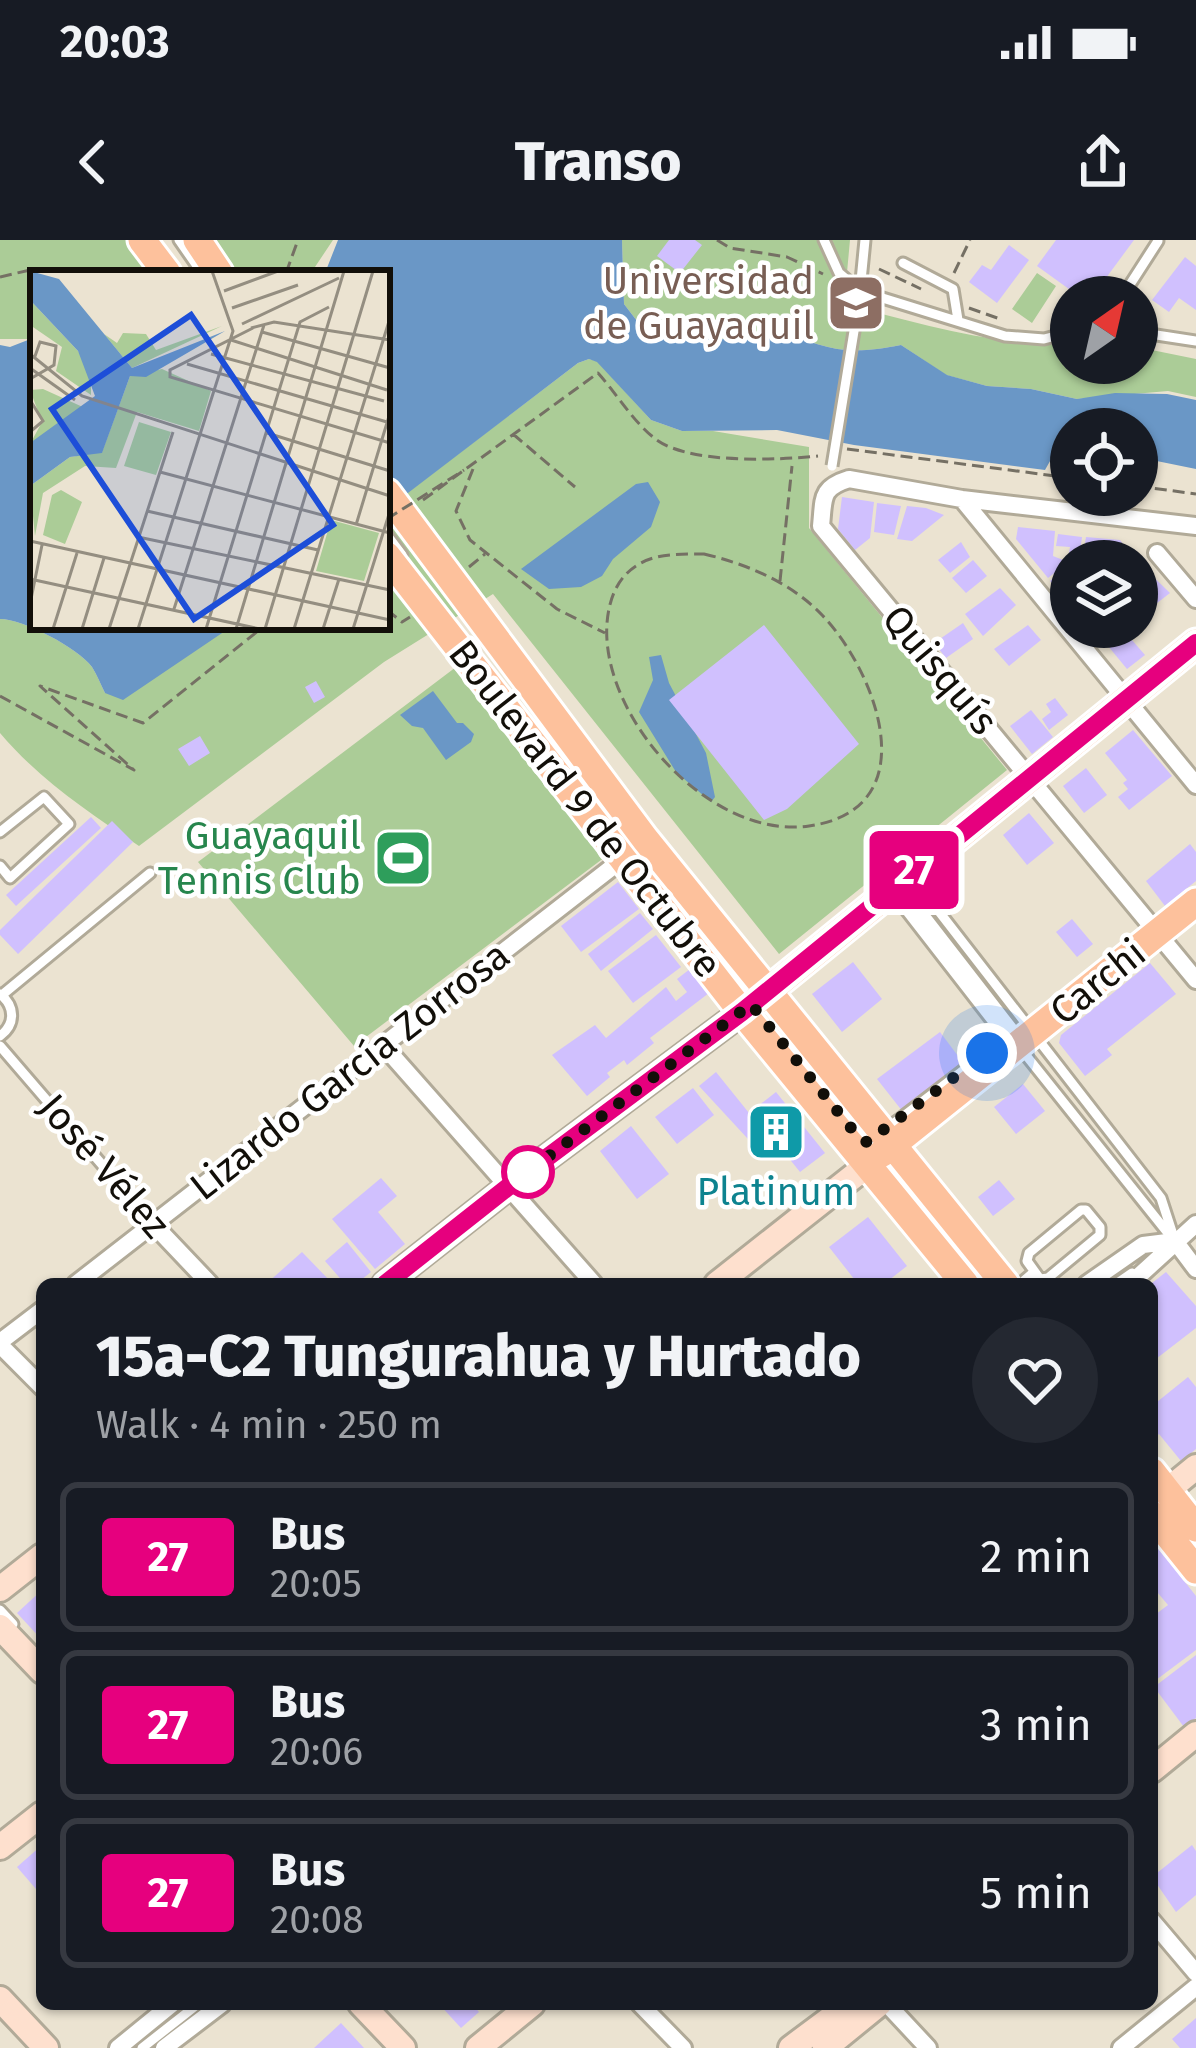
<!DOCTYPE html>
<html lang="en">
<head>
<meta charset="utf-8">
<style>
  :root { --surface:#171b24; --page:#242831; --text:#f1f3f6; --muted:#9ea1a6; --line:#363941 }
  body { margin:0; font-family:"Fira Sans",sans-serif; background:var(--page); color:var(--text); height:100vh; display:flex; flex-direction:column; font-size:45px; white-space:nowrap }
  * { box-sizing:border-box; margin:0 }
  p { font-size:39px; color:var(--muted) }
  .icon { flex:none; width:66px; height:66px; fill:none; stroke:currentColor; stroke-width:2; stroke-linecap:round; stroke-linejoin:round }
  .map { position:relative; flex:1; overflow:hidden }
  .panel { position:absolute; left:36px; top:1038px; width:1122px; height:732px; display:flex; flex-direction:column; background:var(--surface); border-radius:18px; box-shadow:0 3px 9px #0004 }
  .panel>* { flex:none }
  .badge { padding:0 24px; border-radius:9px; font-size:42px; line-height:78px }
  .needle { width:78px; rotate:34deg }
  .buttons { position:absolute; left:1050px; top:36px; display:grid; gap:24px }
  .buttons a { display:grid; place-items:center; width:108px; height:108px; border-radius:50%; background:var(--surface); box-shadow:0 3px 9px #0004; font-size:60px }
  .you { position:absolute; width:60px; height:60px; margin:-30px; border:9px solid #fff; border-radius:50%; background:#1a73e8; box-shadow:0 0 0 18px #1a73e833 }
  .map>.badge { position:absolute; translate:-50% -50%; box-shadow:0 0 0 6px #fff }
  .round { display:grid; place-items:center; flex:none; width:126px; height:126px; border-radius:63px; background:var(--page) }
  .headline { display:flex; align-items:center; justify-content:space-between; height:204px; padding:0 60px }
  h1 { font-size:57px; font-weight:800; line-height:90px }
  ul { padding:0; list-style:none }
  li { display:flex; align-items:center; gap:36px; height:150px; margin:0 24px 18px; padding:0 36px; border:6px solid var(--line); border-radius:18px }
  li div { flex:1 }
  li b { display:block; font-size:45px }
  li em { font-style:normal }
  li .badge { min-width:132px; font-weight:700; text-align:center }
  .status { display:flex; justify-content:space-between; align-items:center; height:84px; padding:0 60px; background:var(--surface); direction:ltr }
  .status svg { height:33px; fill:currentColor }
  header { display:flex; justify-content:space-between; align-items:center; height:156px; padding:0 60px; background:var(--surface); font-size:54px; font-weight:800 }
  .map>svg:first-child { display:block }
  .green { fill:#abcc97 }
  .water { fill:#6a97c6 }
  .building { fill:#d0c0fe }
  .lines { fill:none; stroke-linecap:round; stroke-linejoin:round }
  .service-casing { stroke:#b1aa98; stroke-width:15 }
  .minor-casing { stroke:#b1aa98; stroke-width:22 }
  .tertiary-casing { stroke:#b1aa98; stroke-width:27 }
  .secondary-casing { stroke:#b1aa98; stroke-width:30 }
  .primary-casing { stroke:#fff; stroke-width:33 }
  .path { stroke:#757064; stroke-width:3; stroke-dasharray:12 6; stroke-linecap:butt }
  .service { stroke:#fff; stroke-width:9 }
  .minor { stroke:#fff; stroke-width:16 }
  .tertiary { stroke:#fff; stroke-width:21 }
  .secondary { stroke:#fee0ce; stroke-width:24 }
  .primary { stroke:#fdc19c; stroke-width:27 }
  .service-bridge-casing { stroke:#b1aa98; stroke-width:15; stroke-linecap:butt }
  .path-bridge { stroke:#757064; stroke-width:3; stroke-dasharray:12 6; stroke-linecap:butt }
  .service-bridge { stroke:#fff; stroke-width:9 }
  .line-casing { stroke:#fff; stroke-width:27 }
  .line { stroke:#e6007e; stroke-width:18 }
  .walk { stroke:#120f09; stroke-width:12; stroke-dasharray:0 21.6 }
  .stop-dot { fill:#fff; stroke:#e6007e; stroke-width:6 }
  .labels { text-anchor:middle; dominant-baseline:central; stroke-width:9; stroke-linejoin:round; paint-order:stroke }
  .education-label { font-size:39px; fill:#785e54; stroke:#fff; text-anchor:end }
  .street-label { font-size:39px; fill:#120f09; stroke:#fff }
  .leisure-label { font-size:39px; fill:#27864d; stroke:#fff; text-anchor:end }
  .culture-label { font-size:39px; fill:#0d838f; stroke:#fff }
  .inset-road { fill:none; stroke:#948e81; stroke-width:3 }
  .view { fill:#1d4ed8; fill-opacity:0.15; stroke:#1d4ed8; stroke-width:6 }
  .inset-edge { fill:none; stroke:#120f09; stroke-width:6 }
</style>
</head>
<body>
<div class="status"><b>20:03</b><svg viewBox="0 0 49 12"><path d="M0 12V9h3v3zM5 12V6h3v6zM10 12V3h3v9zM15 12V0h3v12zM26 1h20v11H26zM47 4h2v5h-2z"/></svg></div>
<header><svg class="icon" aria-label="back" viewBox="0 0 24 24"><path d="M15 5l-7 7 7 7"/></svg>Transo<svg class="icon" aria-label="share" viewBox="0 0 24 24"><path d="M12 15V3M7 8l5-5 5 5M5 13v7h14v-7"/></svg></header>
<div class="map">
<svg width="1196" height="1808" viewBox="0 0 1196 1808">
  <rect width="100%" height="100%" fill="#ebe3d1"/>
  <path class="green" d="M0,0H132L162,33H33V99H0Z
    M215,0H333L311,33H238Z
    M622,0H850L844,65C915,80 998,111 1071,99V123H1137V107L1196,119V157L1168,151L1077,159L1031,149L987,146L946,135L901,105C847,116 825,110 775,87L737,102L637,81L624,64Z
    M1037,33L1056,46L1032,83L1012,69Z
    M589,119L597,121L651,180L682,191H713L809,207V288L1007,530L779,714L493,354L384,422L139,606C88,572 40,540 0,493V379C23,379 78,408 92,427C97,435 101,445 105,453L228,387H387V268L578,123Z
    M460,424L609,614L354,806L198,622Z"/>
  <path class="water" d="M338,0H622L624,64L637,81L737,102L775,87C825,110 847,116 901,105L947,135L987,146L1031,149L1077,159L1115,153L1167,154L1196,160V229L1137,217V189H1071V206L1059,205L1045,230L854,205L777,190L682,191L651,180L597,122L589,119L578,123L387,269V33H325Z
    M33,98V387H231L123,460L105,453C101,445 97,435 92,427C78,408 23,379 0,379V105L10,107Z
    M648,242L660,262L651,287L613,319L602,336L581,347L549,349L521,329L636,244Z
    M661,415L669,443L706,513L715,557L711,562L676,532L639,472L653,440L649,417Z
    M433,451L457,483H463L474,494L471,502L446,520L423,488L412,486L400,475Z"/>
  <path class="building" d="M669,0H695L702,5L680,33L657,16Z
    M1056,0H1134L1092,57H1080L1037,26Z
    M1009,5L1029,20L997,63L969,42L982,25L991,30Z
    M1185,17L1196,26V70L1179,58L1169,72L1152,60Z
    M842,257L874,262L870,298L855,310L838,289Z
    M877,263L901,266L894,295L874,292Z
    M907,266L926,268L944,275L912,301L897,299Z
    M1018,287L1055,291L1053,316L1068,322L1048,338L1016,299Z
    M1058,294L1082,297L1079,319L1068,318L1070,307L1056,306Z
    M1086,297L1120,300L1123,304L1101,321H1082Z
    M961,302L970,317L950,333L938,320Z
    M973,320L987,336L966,353L952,338Z
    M1137,321L1170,353L1143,374L1137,367Z
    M1068,325L1071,329V368L1050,341Z
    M1000,348L1016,365L983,396L965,374Z
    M963,383L973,399L946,418L934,403Z
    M764,385L859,504L787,569L764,580L669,460Z
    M1028,385L1041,400L1009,426L994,409Z
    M1125,392L1145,415L1127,429L1108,406Z
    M316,441L325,457L314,463L305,447Z
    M1055,458L1068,475L1049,490L1042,479L1051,472L1046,464Z
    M1031,470L1053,497L1032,514L1010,486Z
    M1133,490L1172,536L1129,570L1118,557L1128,549L1123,543L1127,540L1105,513Z
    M200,496L210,513L189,526L178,509Z
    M1086,528L1107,555L1084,573L1063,546Z
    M1029,573L1054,603L1027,625L1003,595Z
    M91,577L101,588L16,666L6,655Z
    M112,581L133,602L18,714L0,695V690Z
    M1190,604L1196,612V641L1165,666L1146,641Z
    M618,642L639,669L581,712L561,686Z
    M640,673L653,689L601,731L588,714Z
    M1072,679L1093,704L1077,717L1056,692Z
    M656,695L681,727L633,763L608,731Z
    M853,722L882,759L842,792L812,754Z
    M1150,723L1176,754L1107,809L1112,815L1085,836L1059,803L1061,795Z
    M690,729L709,753L650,798L654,803L627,825L624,820L607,833L610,837L587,856L552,815L595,785L606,798L666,747L676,761L687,752L677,739Z
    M940,792L964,824L903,872L877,839Z
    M716,832L749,873L776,852L825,913L800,932L775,901L760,912L699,846Z
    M1023,844L1045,871L1016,894L994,867Z
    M693,848L714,875L677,904L655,877Z
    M631,886L669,934L637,959L600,911Z
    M381,938L397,956L378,972L405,1004L375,1029L332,979Z
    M999,940L1015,959L993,976L978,957Z
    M868,977L907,1026L884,1044L873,1040L858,1044L829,1007Z
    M347,1002L371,1032L356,1044H345L325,1021Z
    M302,1012L333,1044H266Z
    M1166,1032L1196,1066V1088L1152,1122V1043Z
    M1188,1137L1196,1147V1209L1181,1221L1159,1194L1154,1198L1152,1195V1166Z
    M1152,1300L1196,1356V1410L1152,1443V1377L1168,1365L1152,1346Z
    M42,1350V1400L17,1373Z
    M1196,1415V1478L1184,1487L1154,1447Z
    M42,1605V1656L17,1627Z
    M1192,1605L1196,1611V1655L1176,1672L1152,1637Z
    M439,1764H472L479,1772L461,1788Z
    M1196,1778V1808H1180L1172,1799Z
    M341,1783L364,1808H314Z"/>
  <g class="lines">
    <defs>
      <path id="service" d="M179,0L202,33
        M824,0L839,33L860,51L856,79
        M865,0L860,51L1005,96L1044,99L1071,92
        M903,23L953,49L958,80
        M1122,57L1158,1
        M1137,92L1196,101
        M387,295L402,315
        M0,592L44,557L69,584L10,638L0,626
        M913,638L1161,958L1175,1001
        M0,754C15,766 16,784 0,796
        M2,755L150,633
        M0,806L154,985
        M1021,809L1171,997
        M900,884L901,878L974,822
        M856,895L863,901L871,900L901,878
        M1081,970H1086L1100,987V995L1048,1038L1040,1039L1027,1021L1029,1013Z
        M1020,1044L1034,1032
        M1116,1044L1132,1033
        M0,1370L13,1384
        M142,1808L198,1764"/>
      <path id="minor" d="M962,259L1196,545
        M1196,286L962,259L849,239C820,248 824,258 821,286L1196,740
        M1157,313L1196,359
        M383,805L594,1044
        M154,985L210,1044
        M1175,1001L1196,1029
        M76,1044L624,618
        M1087,1044L1143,1005L1175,1001
        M1130,1044L1196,984
        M0,1102L42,1070
        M0,1105L42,1147
        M1152,1681L1196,1733
        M640,1764L683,1808
        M887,1764L928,1808
        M118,1808L172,1764
        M164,1808L222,1764
        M1121,1808L1196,1747"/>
      <path id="tertiary" d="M894,645L1019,806"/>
      <path id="secondary" d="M385,1044L513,943L742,772
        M717,1044L869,924
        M1152,1263L1196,1227
        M0,1349L42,1316
        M0,1387L42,1431
        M1152,1530L1196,1494
        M0,1607L42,1574
        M0,1759L46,1808
        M361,1764L403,1808
        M478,1808L532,1764
        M791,1808L850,1764
        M825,1808L879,1764"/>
      <path id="primary" d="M142,0L167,33
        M197,0L219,33
        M387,253L645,599L1005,1044
        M387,316L742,772L965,1044
        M757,760L1196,403
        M881,914L1196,662
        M1152,1232L1196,1288
        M1152,1275L1196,1330"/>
    </defs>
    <use href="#service" class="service-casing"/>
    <use href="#minor" class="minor-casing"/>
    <use href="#tertiary" class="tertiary-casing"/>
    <use href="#secondary" class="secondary-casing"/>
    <use href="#primary" class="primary-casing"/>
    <path class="path" d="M717,0L730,8L787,17L823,34
      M879,29L921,49
      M286,33L298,0
      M954,33L970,0
      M0,37L30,30L127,33
      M969,68L1000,79
      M513,194L575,247
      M847,209L1071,238
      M473,229L456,271L470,300L557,369L605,393
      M1137,246L1196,254
      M423,260L598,133C616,153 632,180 653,197C685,225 777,220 818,216
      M704,314C747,324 792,343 823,376C877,433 928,569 809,586C710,600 600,477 607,383C609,358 618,335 641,323C659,313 684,314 704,314Z
      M469,327L485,314
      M780,341L792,226
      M387,370L402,382L410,377
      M0,456L134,530L40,446L143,483L263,387"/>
    <use href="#service" class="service"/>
    <use href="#minor" class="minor"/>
    <use href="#tertiary" class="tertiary"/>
    <use href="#secondary" class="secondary"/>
    <use href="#primary" class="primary"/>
    <defs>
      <path id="service-bridge" d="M832,226L856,79"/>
    </defs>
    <use href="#service-bridge" class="service-bridge-casing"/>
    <path class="path-bridge" d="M387,279L464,230"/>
    <use href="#service-bridge" class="service-bridge"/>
  </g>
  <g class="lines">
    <defs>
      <path id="line" d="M385,1044L513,943L742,772L1196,403"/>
    </defs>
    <use href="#line" class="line-casing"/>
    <use href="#line" class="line"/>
    <path class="walk" d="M528,932L513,943L751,764L860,899L867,902L987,813"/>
  </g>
  <defs>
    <symbol id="university-square" viewBox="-11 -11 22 22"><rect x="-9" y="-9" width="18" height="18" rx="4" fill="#8d6e63" stroke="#fff"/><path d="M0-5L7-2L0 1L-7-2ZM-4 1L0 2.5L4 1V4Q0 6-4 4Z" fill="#fff"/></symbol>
    <symbol id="stadium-square" viewBox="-11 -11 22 22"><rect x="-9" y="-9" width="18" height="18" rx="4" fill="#2e9e5b" stroke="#fff"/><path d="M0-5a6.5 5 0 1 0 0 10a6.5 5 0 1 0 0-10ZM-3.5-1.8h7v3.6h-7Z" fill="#fff"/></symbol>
    <symbol id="building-square" viewBox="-11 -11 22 22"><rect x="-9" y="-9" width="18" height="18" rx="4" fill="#0f9aa8" stroke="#fff"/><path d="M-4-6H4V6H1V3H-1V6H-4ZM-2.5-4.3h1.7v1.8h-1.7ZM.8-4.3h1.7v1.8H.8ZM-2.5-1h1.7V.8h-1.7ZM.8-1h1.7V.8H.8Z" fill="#fff"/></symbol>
  </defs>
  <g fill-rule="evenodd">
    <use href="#university-square" x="823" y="30" width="66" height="66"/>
    <use href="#stadium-square" x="370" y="585" width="66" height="66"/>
    <use href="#building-square" x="743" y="859" width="66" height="66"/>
  </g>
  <circle class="stop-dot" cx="528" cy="932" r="24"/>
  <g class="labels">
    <g class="education-label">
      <text x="814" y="41">Universidad<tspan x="814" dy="45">de Guayaquil</tspan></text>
    </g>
    <g class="street-label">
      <text transform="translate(940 430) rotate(50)">Quisquís</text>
      <text transform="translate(585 569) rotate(52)">Boulevard 9 de Octubre</text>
      <text transform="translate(1098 742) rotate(-39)">Carchi</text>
      <text transform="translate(350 831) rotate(-38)">Lizardo García Zorrosa</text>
      <text transform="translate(104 926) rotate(49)">José Vélez</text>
    </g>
    <g class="leisure-label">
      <text x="361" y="596">Guayaquil<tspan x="361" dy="45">Tennis Club</tspan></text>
    </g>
    <g class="culture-label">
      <text x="776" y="952">Platinum</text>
    </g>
  </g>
  <g transform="translate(30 30)">
    <rect width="360" height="360" fill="#ebe3d1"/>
    <path d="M0,30L48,81L61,103V125L26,101L32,77L0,55ZM192,56L102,98L74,64L87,73L93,63L116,64L126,80ZM132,99L181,121L169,161L107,142L86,198L55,196L13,223L5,266L0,216L40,187L72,182L100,106ZM13,119L55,138L0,174L12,152L0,120ZM109,152L141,162L126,205L94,196ZM31,220L52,232L35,274L13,265L22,225ZM301,250L349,263L334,311L286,301Z" fill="#abcc97"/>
    <path d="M0,1L29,9L102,98L195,61L116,107L100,106L72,183L40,187L0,216V173L65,126L48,81L0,30Z" fill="#6a97c6"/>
    <path class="inset-road" d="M194,21L248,1M202,38L268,15M212,54L309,8M221,58L244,52L360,70M223,58L140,100V107L360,173M232,62L360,98M201,70L357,120M0,84L52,126L360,226M181,84L354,131M157,94L357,152M0,98L45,130M0,109L24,95L26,76L10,72L4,89M0,130L13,151L0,162M237,163L360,201M130,202L360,263M117,241L288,280M326,255L360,143M108,267L360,320M0,271L360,350M0,309L230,359M0,334L12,275M144,339L234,55M23,359L47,283M52,359L74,288M79,359L143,162M108,359L203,61L182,1M176,359L270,52L299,37M206,359L314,1M235,359L343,1M264,359L360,48M293,359L309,309M323,359L360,241"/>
    <path class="view" d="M161,45L303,255L164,349L22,139Z"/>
    <rect width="360" height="360" class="inset-edge"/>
  </g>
</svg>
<div class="buttons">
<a><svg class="needle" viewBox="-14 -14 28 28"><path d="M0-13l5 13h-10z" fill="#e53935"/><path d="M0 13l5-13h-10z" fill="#9ea1a6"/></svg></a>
<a><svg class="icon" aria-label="locate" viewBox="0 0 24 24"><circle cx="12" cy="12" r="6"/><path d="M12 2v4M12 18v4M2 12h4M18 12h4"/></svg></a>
<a><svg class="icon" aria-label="layers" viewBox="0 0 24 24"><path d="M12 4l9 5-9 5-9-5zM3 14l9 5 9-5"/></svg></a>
</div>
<div class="you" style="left:987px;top:813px"></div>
<b class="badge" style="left:914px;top:630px;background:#e6007e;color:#fff">27</b>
<section class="panel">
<div class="headline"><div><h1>15a-C2 Tungurahua y Hurtado</h1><p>Walk · 4 min · 250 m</p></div><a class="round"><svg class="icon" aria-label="heart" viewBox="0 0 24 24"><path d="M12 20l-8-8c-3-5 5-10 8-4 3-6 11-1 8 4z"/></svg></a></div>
<ul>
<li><span class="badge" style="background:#e6007e;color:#fff">27</span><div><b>Bus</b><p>20:05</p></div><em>2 min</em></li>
<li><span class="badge" style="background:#e6007e;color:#fff">27</span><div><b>Bus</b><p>20:06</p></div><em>3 min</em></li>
<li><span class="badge" style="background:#e6007e;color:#fff">27</span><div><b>Bus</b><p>20:08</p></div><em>5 min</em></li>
</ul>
</section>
</div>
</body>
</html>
